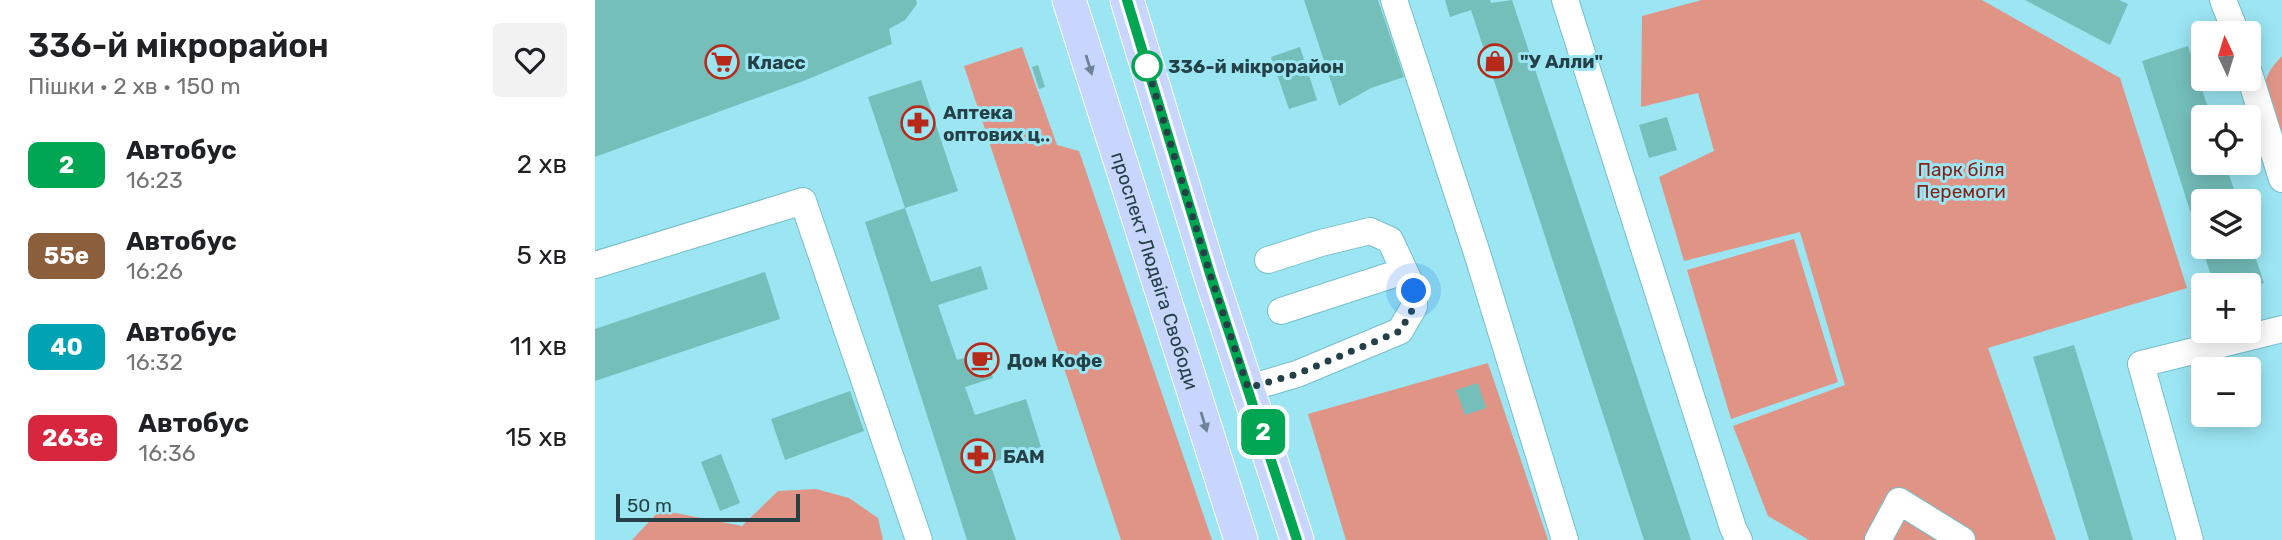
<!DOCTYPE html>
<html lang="uk">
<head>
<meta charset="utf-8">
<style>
  :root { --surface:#fff; --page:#f2f2f2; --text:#202124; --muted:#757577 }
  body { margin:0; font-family:Rubik,sans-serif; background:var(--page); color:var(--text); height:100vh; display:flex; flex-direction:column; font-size:26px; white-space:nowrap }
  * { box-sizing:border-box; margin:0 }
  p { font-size:23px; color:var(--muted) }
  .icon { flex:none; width:38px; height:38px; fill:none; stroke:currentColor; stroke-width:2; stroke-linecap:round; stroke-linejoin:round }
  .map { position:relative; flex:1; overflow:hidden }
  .panel { display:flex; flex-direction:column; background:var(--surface); width:595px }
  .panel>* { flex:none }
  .badge { padding:0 14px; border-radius:10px; font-size:24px; line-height:46px }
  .needle { width:46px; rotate:356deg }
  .buttons { position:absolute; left:1596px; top:21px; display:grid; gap:14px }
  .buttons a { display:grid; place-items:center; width:70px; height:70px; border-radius:7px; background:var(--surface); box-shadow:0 4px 18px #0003; font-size:35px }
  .scale { position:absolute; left:21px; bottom:18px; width:184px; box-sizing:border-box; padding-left:7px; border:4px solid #234146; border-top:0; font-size:19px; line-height:24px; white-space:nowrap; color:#234146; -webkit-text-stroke:5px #9ce5f3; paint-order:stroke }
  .you { position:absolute; width:35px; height:35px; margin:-18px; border:5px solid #fff; border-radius:50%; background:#1a73e8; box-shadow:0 0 0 10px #1a73e833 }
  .map>.badge { position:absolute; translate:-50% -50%; box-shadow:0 0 0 4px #fff }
  .round { display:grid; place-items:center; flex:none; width:74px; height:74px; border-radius:7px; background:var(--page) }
  .headline { display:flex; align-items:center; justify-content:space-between; height:119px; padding:0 28px }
  h1 { font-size:33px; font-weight:600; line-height:52px }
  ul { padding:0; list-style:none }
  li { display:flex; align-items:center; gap:21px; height:91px; padding:0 28px }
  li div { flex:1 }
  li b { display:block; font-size:26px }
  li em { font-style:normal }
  li .badge { min-width:77px; font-weight:700; text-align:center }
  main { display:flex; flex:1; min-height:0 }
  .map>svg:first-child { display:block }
  .green { fill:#e09486 }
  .building { fill:#75bfbb }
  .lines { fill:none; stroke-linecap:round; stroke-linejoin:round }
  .minor-casing { stroke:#76becb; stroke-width:28 }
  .major-casing { stroke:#fff; stroke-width:35 }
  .minor { stroke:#fff; stroke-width:26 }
  .major { stroke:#c8d5fd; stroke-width:33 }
  .oneway { fill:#6d8498 }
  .line-casing { stroke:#fff; stroke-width:16 }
  .line { stroke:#00a651; stroke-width:10 }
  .walk { stroke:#234146; stroke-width:7; stroke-dasharray:0 12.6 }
  .stop-dot { fill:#fff; stroke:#00a651; stroke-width:3.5 }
  .labels { text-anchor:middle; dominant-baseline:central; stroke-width:6; stroke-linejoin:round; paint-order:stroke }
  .poi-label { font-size:19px; font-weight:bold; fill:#234146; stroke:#9ce5f3; text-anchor:start }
  .stop-label { font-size:19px; font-weight:bold; fill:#234146; stroke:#9ce5f3; text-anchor:start }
  .park-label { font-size:19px; fill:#871f13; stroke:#9ce5f3 }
  .street-label { font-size:19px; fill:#234146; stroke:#9ce5f3 }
</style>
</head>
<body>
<main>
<section class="panel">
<div class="headline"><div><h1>336-й мікрорайон</h1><p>Пішки · 2 хв · 150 m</p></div><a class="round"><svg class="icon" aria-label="heart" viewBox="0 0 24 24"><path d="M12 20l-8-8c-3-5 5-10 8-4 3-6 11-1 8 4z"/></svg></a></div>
<ul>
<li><span class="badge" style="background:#00a651;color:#fff">2</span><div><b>Автобус</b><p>16:23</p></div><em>2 хв</em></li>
<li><span class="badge" style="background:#8b5e3c;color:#fff">55е</span><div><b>Автобус</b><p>16:26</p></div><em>5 хв</em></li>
<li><span class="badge" style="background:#00a3b4;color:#fff">40</span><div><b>Автобус</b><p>16:32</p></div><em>11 хв</em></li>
<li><span class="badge" style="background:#d7263d;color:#fff">263e</span><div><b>Автобус</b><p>16:36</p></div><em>15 хв</em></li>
</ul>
</section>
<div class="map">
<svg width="1687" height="540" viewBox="0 0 1687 540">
  <rect width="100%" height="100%" fill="#9ce5f3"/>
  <path class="green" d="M1107,0H1387L1525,78L1592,288L1393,348L1461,540H1214L1173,516L1138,426L1250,385L1205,232L1089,261L1064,177L1119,151L1103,93L1046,107L1047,16Z
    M427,47L462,145L484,151L617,540H526L369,66Z
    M1687,56V132L1678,133C1669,100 1660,83 1687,56Z
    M1199,239L1243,382L1136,419L1092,270Z
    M893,363L953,540H751L713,414Z
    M221,489L254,498L283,518L288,540H37L65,510L147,526L183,491Z"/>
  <path class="building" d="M0,0H321L322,4L310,20L294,29L297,44L211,80L0,157Z
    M709,0H783L809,77L776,88L744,106Z
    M850,0H895L896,3L917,0L1096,540H1049L876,10L855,17Z
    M1430,0H1524L1533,4L1515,45Z
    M1593,46L1616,117H1608V163H1630L1643,201H1608V247H1654V238L1669,283L1654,288V285H1619L1547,61Z
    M705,47L722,100L694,109L676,57Z
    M443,65L450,87L444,89L437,67Z
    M326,80L363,191L310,208L273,97Z
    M1072,117L1082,150L1054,158L1044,125Z
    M310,208L336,282L386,266L393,289L343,305L362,360L390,352L398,378L370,387L380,415L431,399L446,447L395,463L421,540H372L270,222Z
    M170,272L185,319L0,381V329Z
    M1479,345L1517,469L1538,540H1494L1438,357Z
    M883,383L891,408L870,415L861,390Z
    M255,391L269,431L190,460L176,419Z
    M126,454L145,503L125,511L106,462Z"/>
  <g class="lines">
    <defs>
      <path id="minor" d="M799,0L882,253L970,540
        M970,0L1138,528L1144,540
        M1628,0L1641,33
        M1654,73L1687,179
        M0,265L208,201L324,540
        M686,311L809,271
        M654,388L702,374L805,331L819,307V291L795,240L775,231L726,243L673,260
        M1283,540L1304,501L1367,540
        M1595,540L1546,364L1687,329"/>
      <g id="major">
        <path id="s1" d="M474,0L646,540"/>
        <path d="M532,0L616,277L702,540"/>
      </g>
    </defs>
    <use href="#minor" class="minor-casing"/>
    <use href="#major" class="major-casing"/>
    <use href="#minor" class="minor"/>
    <use href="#major" class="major"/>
  </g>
  <defs><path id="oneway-solid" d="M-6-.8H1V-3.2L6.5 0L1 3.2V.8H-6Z" transform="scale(1.75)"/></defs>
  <g class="oneway">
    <use href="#oneway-solid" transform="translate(494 65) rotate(73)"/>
    <use href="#oneway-solid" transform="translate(609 422) rotate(73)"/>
  </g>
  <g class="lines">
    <defs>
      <path id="line" d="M532,0L616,277L702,540"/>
    </defs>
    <use href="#line" class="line-casing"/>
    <use href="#line" class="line"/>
    <path class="walk" d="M552,66L551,63L616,277L653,388L702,374L805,331L819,307V291"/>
  </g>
  <defs>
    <symbol id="shop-ring" viewBox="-11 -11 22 22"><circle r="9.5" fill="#9ce5f3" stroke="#b72a19" stroke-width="1.5"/><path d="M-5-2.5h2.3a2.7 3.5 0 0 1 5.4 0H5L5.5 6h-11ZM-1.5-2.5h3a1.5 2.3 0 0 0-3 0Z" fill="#b72a19"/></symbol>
    <symbol id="supermarket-ring" viewBox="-11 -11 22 22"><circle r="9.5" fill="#9ce5f3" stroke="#b72a19" stroke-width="1.5"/><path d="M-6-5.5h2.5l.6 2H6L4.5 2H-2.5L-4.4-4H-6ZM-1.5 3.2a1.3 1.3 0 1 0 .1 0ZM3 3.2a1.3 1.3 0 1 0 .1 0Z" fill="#b72a19"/></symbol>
    <symbol id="pharmacy-ring" viewBox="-11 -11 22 22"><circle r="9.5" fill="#9ce5f3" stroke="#b72a19" stroke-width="1.5"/><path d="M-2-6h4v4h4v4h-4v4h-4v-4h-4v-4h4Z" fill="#b72a19"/></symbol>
    <symbol id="cafe-ring" viewBox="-11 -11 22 22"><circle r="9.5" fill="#9ce5f3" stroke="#b72a19" stroke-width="1.5"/><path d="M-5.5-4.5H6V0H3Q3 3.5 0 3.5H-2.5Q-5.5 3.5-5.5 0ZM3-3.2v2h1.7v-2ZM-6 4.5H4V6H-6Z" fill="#b72a19"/></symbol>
  </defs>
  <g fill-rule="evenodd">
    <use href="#shop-ring" x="881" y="42" width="38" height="38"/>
    <use href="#supermarket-ring" x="108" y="43" width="38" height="38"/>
    <use href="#pharmacy-ring" x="304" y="104" width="38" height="38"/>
    <use href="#cafe-ring" x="368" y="341" width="38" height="38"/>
    <use href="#pharmacy-ring" x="364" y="437" width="38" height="38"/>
  </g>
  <circle class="stop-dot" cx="552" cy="66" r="14"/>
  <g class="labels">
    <g class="poi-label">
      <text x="925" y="61">"У Алли"</text>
      <text x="152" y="62">Класс</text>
      <text x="348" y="112">Аптека<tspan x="348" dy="22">оптових ц‥</tspan></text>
      <text x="412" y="360">Дом Кофе</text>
      <text x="408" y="456">БАМ</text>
    </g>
    <g class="stop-label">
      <text x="573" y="66">336-й мікрорайон</text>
    </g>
    <g class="park-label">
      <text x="1366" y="169">Парк біля<tspan x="1366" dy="22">Перемоги</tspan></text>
    </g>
    <g class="street-label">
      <text stroke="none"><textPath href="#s1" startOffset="284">проспект Людвіга Свободи</textPath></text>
    </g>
  </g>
</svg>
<div class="buttons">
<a><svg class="needle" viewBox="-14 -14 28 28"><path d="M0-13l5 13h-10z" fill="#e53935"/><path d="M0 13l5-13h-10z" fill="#757577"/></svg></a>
<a><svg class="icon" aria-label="locate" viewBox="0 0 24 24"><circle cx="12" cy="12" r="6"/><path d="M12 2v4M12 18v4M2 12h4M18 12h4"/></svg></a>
<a><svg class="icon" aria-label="layers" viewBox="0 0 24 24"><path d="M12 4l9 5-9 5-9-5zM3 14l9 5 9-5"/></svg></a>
<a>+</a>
<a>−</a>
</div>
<div class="scale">50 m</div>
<div class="you" style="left:819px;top:291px"></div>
<b class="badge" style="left:668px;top:432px;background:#00a651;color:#fff">2</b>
</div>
</main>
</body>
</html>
